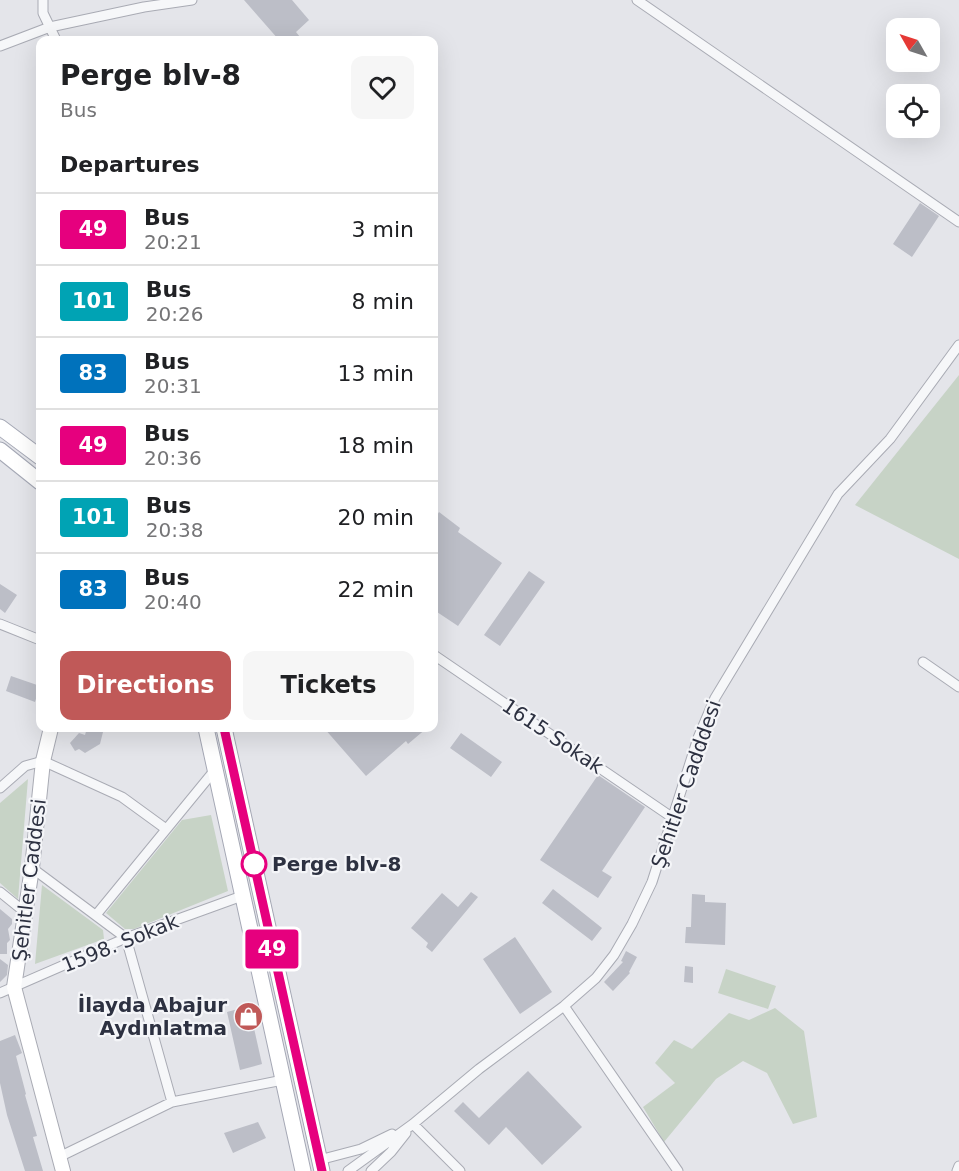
<!DOCTYPE html>
<html lang="en">
<head>
<meta charset="utf-8">
<style>
  :root { --surface:#fff; --page:#f6f6f6; --text:#202124; --muted:#757577; --line:#e0e0e0; --accent:#c05958 }
  body { margin:0; font-family:"DejaVu Sans",sans-serif; background:var(--page); color:var(--text); height:100vh; display:flex; flex-direction:column; font-size:22px; white-space:nowrap }
  * { box-sizing:border-box; margin:0 }
  p { font-size:20px; color:var(--muted) }
  .icon { flex:none; width:33px; height:33px; fill:none; stroke:currentColor; stroke-width:2; stroke-linecap:round; stroke-linejoin:round }
  .map { position:relative; flex:1; overflow:hidden }
  .details { position:absolute; left:36px; top:36px; width:402px; height:696px; display:flex; flex-direction:column; background:var(--surface); border-radius:12px; box-shadow:0 6px 24px #0002 }
  .details>* { flex:none }
  .badge { padding:0 12px; border-radius:4px; font-size:21px; line-height:39px }
  .needle { width:39px; rotate:309deg }
  .buttons { position:absolute; left:886px; top:18px; display:grid; gap:12px }
  .buttons a { display:grid; place-items:center; width:54px; height:54px; border-radius:12px; background:var(--surface); box-shadow:0 6px 24px #0002; font-size:30px }
  .map>.badge { position:absolute; translate:-50% -50%; box-shadow:0 0 0 3px #fff }
  h2 { padding:0 24px; font-size:22px; line-height:54px }
  .round { display:grid; place-items:center; flex:none; width:63px; height:63px; border-radius:12px; background:var(--page) }
  .headline { display:flex; align-items:center; justify-content:space-between; height:102px; padding:0 24px }
  h1 { font-size:28px; font-weight:700; line-height:45px }
  .action { display:flex; gap:12px; margin-top:auto; padding:12px 24px }
  .action a { flex:1; height:69px; border-radius:12px; background:var(--accent); color:#fff; font-size:24px; font-weight:700; line-height:69px; text-align:center }
  .action a+a { background:var(--page); color:var(--text) }
  ul { padding:0; list-style:none }
  li { display:flex; align-items:center; gap:18px; height:72px; padding:0 24px; border-top:2px solid var(--line) }
  li div { flex:1 }
  li b { display:block; font-size:22px }
  li em { font-style:normal }
  li .badge { min-width:66px; font-weight:700; text-align:center }
  .map>svg:first-child { display:block }
  .green { fill:#c7d3c6 }
  .building { fill:#bcbec7 }
  .lines { fill:none; stroke-linecap:round; stroke-linejoin:round }
  .street-casing { stroke:#a9abb4; stroke-width:11 }
  .secondary-casing { stroke:#a9abb4; stroke-width:16 }
  .primary-casing { stroke:#a5a8b5; stroke-width:17 }
  .street { stroke:#f6f7f9; stroke-width:9 }
  .secondary { stroke:#fff; stroke-width:14 }
  .primary { stroke:#fff; stroke-width:15 }
  .line-casing { stroke:#fff; stroke-width:14 }
  .line { stroke:#e6007e; stroke-width:9 }
  .stop-dot { fill:#fff; stroke:#e6007e; stroke-width:3 }
  .labels { text-anchor:middle; dominant-baseline:central; stroke-width:4.5; stroke-linejoin:round; paint-order:stroke }
  .street-label { font-size:20px; fill:#2d3141; stroke:#f4f5f8 }
  .stop-label { font-size:20px; font-weight:bold; fill:#2d3141; stroke:#f4f5f8; text-anchor:start }
  .poi-label { font-size:20px; font-weight:bold; fill:#2d3141; stroke:#f4f5f8; text-anchor:end }
</style>
</head>
<body>
<div class="map">
<svg width="959" height="1171" viewBox="0 0 959 1171">
  <rect width="100%" height="100%" fill="#e4e5ea"/>
  <path class="green" d="M959,375V559L855,505Z
    M28,779L18,899L0,883V803Z
    M211,815L228,891L134,929H125L106,913L182,820Z
    M42,885L103,930L104,939L35,964Z
    M726,969L776,986L768,1009L718,993Z
    M775,1008L804,1031L817,1117L793,1124L767,1073L743,1061L716,1079L664,1142L643,1107L675,1083L655,1063L674,1040L692,1049L729,1013L749,1020Z"/>
  <path class="building" d="M244,0H292L309,20L296,32L300,37L295,40H279Z
    M920,203L939,216L912,257L893,244Z
    M439,512L460,528L458,532L502,563L458,626L434,610V520Z
    M529,571L545,582L500,646L484,635Z
    M0,584L17,595L5,613L0,609Z
    M11,676L40,686L35,702L6,691Z
    M87,728H104L100,744L85,753L79,749L75,751L70,743L79,733L85,735Z
    M324,728H427L408,744L406,741L366,776Z
    M461,733L502,762L491,777L450,748Z
    M598,775L645,807L602,871L612,877L598,898L540,860Z
    M553,889L602,928L592,941L542,903Z
    M471,892L478,897L432,952L426,947L428,943L411,928L442,893L458,907Z
    M692,894L705,895V902L726,903L725,945L685,943L686,927H691Z
    M0,909L12,919V924L8,929L10,940L7,943V954H0Z
    M515,937L552,992L520,1014L483,959Z
    M626,951L637,957L629,972L630,973L613,991L604,982L623,962L621,961Z
    M0,959L8,965L7,975L0,982Z
    M685,966L693,967V983L684,982Z
    M249,1006L262,1064L240,1070L227,1012Z
    M15,1035L22,1053L16,1056L26,1094L25,1095L37,1136L33,1137L43,1171H25L7,1115L0,1083V1041Z
    M528,1071L582,1127L542,1165L506,1127L489,1145L454,1111L463,1102L479,1118Z
    M258,1122L266,1138L233,1153L224,1133Z"/>
  <g class="lines">
    <defs>
      <path id="street" d="M43,0V13L56,40
        M637,0L959,222
        M0,46L50,27L144,7L192,0
        M0,624L40,640
        M434,655L673,818
        M923,662L959,687
        M0,788L25,766L43,761L122,797L166,829
        M32,868L126,938L172,1102
        M0,892L26,913
        M96,915L214,771
        M0,993L126,938L242,896
        M564,1006L678,1171
        M413,1124L460,1171
        M59,1157L172,1102L283,1080
        M319,1160L361,1149L392,1134
        M348,1171L413,1124L479,1069L564,1006L596,978L614,955L632,924L652,882L698,738L715,698L838,494L890,439L959,345
        M371,1171L391,1152L406,1133
        M957,1171L959,1166"/>
      <path id="secondary" d="M51,728L43,761L32,868L14,987L63,1171"/>
      <path id="primary" d="M0,427L40,457
        M0,450L40,482
        M206,728L303,1171
        M224,728L322,1171"/>
    </defs>
    <use href="#street" class="street-casing"/>
    <use href="#secondary" class="secondary-casing"/>
    <use href="#primary" class="primary-casing"/>
    <use href="#street" class="street"/>
    <use href="#secondary" class="secondary"/>
    <use href="#primary" class="primary"/>
  </g>
  <g class="lines">
    <defs>
      <path id="line" d="M224,728L322,1171"/>
    </defs>
    <use href="#line" class="line-casing"/>
    <use href="#line" class="line"/>
  </g>
  <defs>
    <symbol id="shop-disc" viewBox="-11 -11 22 22"><circle r="9.5" fill="#c05958" stroke="#f4f5f8"/><path d="M-5-2.5h2.3a2.7 3.5 0 0 1 5.4 0H5L5.5 6h-11ZM-1.5-2.5h3a1.5 2.3 0 0 0-3 0Z" fill="#fff"/></symbol>
  </defs>
  <g fill-rule="evenodd">
    <use href="#shop-disc" x="232" y="1000" width="33" height="33"/>
  </g>
  <circle class="stop-dot" cx="254" cy="864" r="12"/>
  <g class="labels">
    <g class="street-label">
      <text transform="translate(553 736) rotate(34)">1615 Sokak</text>
      <text transform="translate(686 784) rotate(-71)">Şehitler Cadddesi</text>
      <text transform="translate(29 880) rotate(-83)">Şehitler Caddesi</text>
      <text transform="translate(120 943) rotate(-22)">1598. Sokak</text>
    </g>
    <g class="stop-label">
      <text x="272" y="864">Perge blv-8</text>
    </g>
    <g class="poi-label">
      <text x="227" y="1005">İlayda Abajur<tspan x="227" dy="23">Aydınlatma</tspan></text>
    </g>
  </g>
</svg>
<div class="buttons">
<a><svg class="needle" viewBox="-14 -14 28 28"><path d="M0-13l5 13h-10z" fill="#e53935"/><path d="M0 13l5-13h-10z" fill="#757577"/></svg></a>
<a><svg class="icon" aria-label="locate" viewBox="0 0 24 24"><circle cx="12" cy="12" r="6"/><path d="M12 2v4M12 18v4M2 12h4M18 12h4"/></svg></a>
</div>
<b class="badge" style="left:272px;top:949px;background:#e6007e;color:#fff">49</b>
<section class="details">
<div class="headline"><div><h1>Perge blv-8</h1><p>Bus</p></div><a class="round"><svg class="icon" aria-label="heart" viewBox="0 0 24 24"><path d="M12 20l-8-8c-3-5 5-10 8-4 3-6 11-1 8 4z"/></svg></a></div>
<h2>Departures</h2>
<ul>
<li><span class="badge" style="background:#e6007e;color:#fff">49</span><div><b>Bus</b><p>20:21</p></div><em>3 min</em></li>
<li><span class="badge" style="background:#00a3b4;color:#fff">101</span><div><b>Bus</b><p>20:26</p></div><em>8 min</em></li>
<li><span class="badge" style="background:#0072bc;color:#fff">83</span><div><b>Bus</b><p>20:31</p></div><em>13 min</em></li>
<li><span class="badge" style="background:#e6007e;color:#fff">49</span><div><b>Bus</b><p>20:36</p></div><em>18 min</em></li>
<li><span class="badge" style="background:#00a3b4;color:#fff">101</span><div><b>Bus</b><p>20:38</p></div><em>20 min</em></li>
<li><span class="badge" style="background:#0072bc;color:#fff">83</span><div><b>Bus</b><p>20:40</p></div><em>22 min</em></li>
</ul>
<div class="action"><a>Directions</a><a>Tickets</a></div>
</section>
</div>
</body>
</html>
